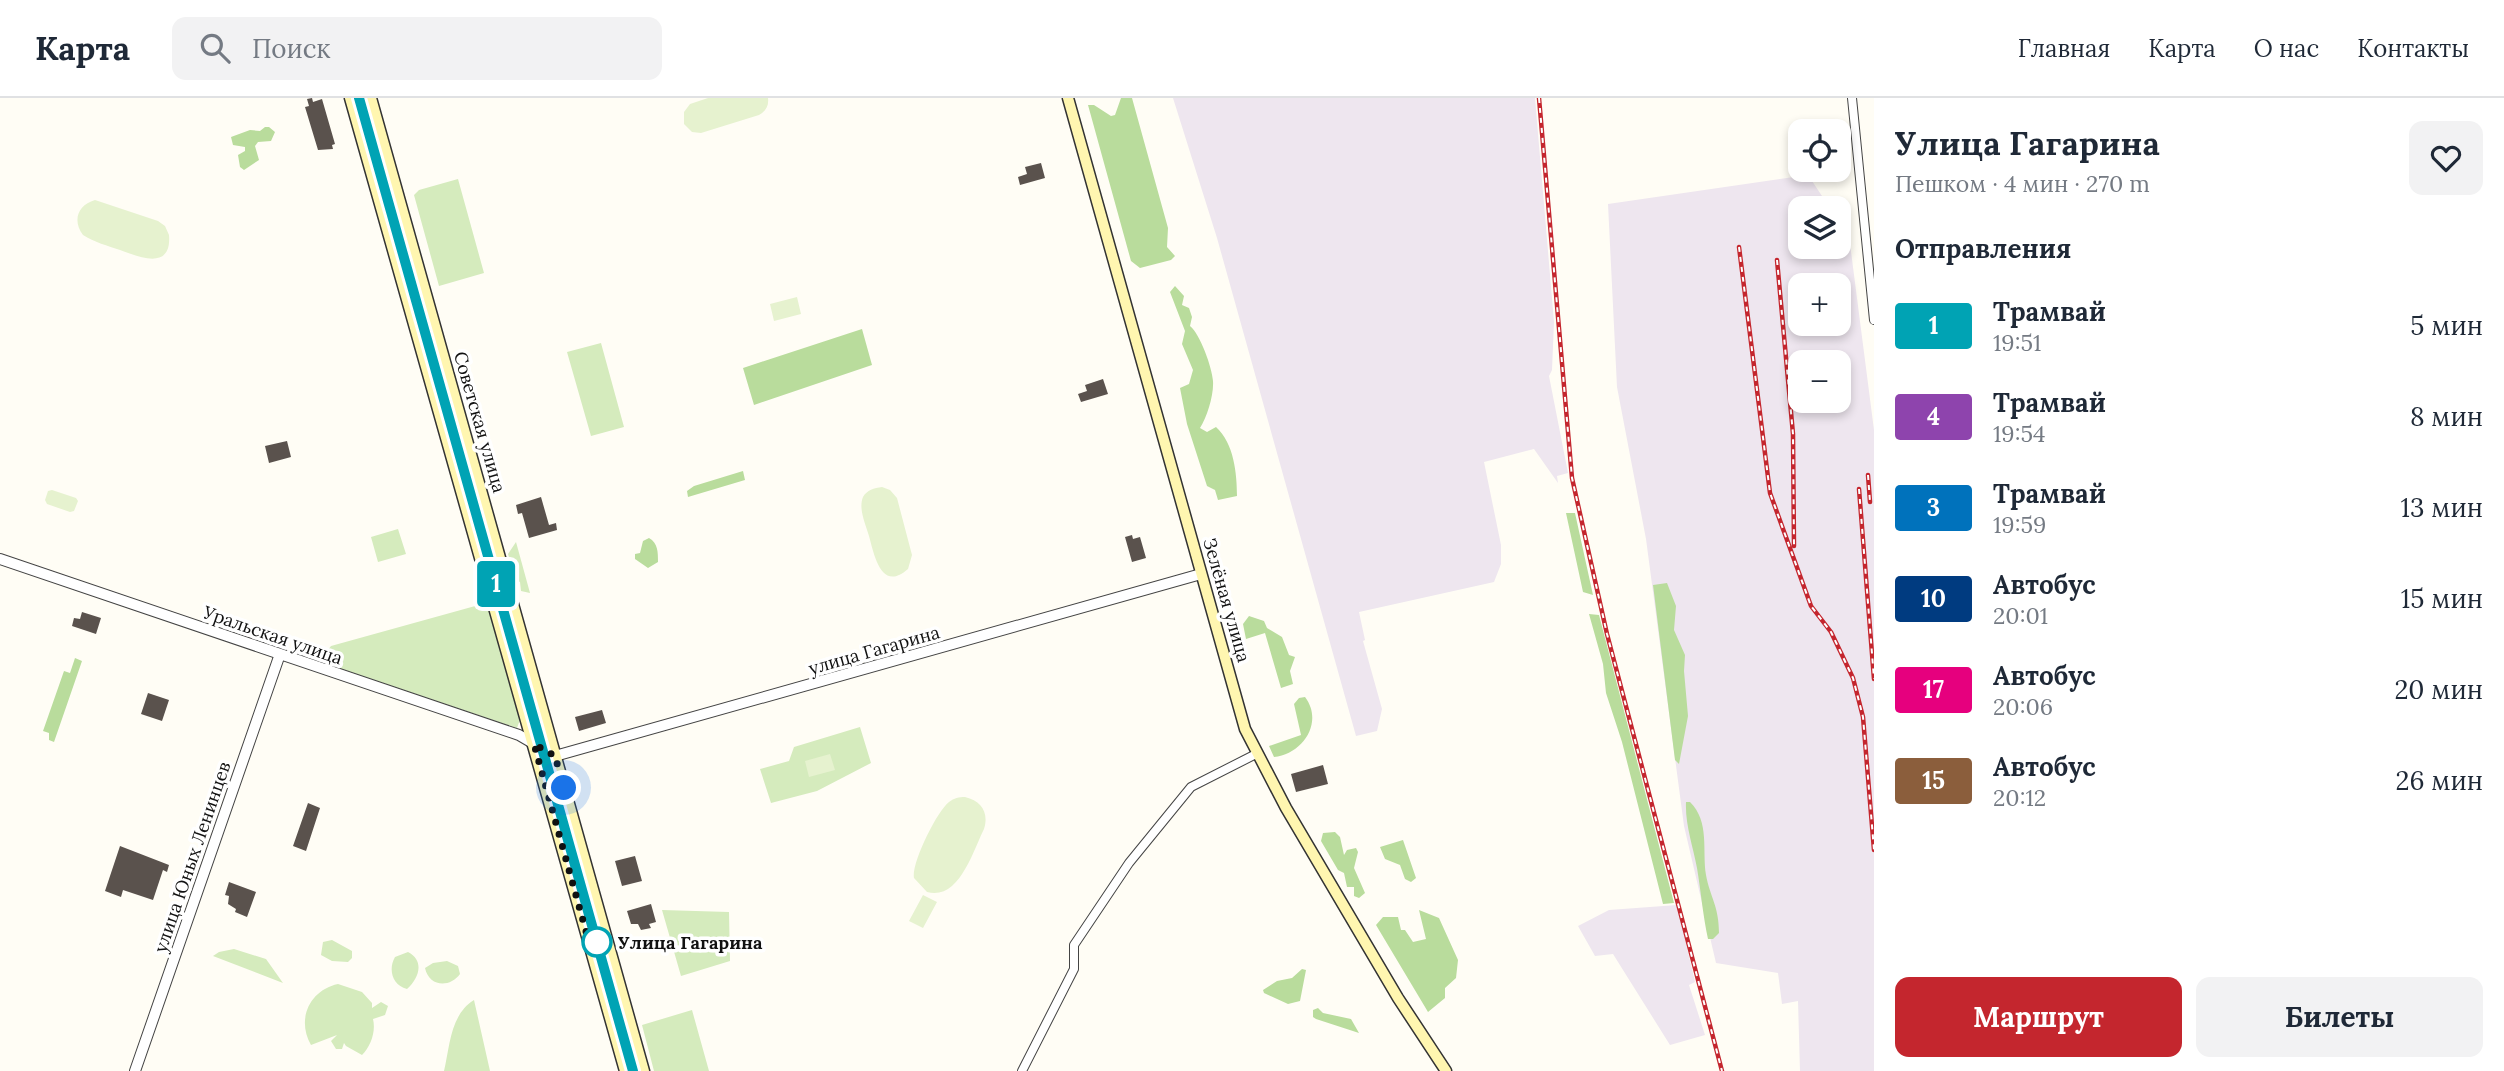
<!DOCTYPE html>
<html lang="ru">
<head>
<meta charset="utf-8">
<style>
  :root { --surface:#fff; --page:#f2f2f3; --text:#1f2937; --muted:#747a83; --line:#e0e1e3; --accent:#c4262e }
  body { margin:0; font-family:Lora,serif; background:var(--page); color:var(--text); height:100vh; display:flex; flex-direction:column; font-size:26px; white-space:nowrap }
  * { box-sizing:border-box; margin:0 }
  p { font-size:23px; color:var(--muted) }
  .icon { flex:none; width:38px; height:38px; fill:none; stroke:currentColor; stroke-width:2; stroke-linecap:round; stroke-linejoin:round }
  .map { position:relative; flex:1; overflow:hidden }
  .side { display:flex; flex-direction:column; background:var(--surface); width:630px }
  .side>* { flex:none }
  .badge { padding:0 14px; border-radius:5px; font-size:24px; line-height:46px }
  .tools { position:absolute; left:1788px; top:21px; display:grid; gap:14px }
  .tools a { display:grid; place-items:center; width:63px; height:63px; border-radius:14px; background:var(--surface); box-shadow:0 4px 10px #0003; font-size:35px }
  .you { position:absolute; width:35px; height:35px; margin:-18px; border:5px solid #fff; border-radius:50%; background:#1a73e8; box-shadow:0 0 0 10px #1a73e833 }
  .map>.badge { position:absolute; translate:-50% -50%; box-shadow:0 0 0 4px #fff }
  h2 { padding:0 21px; font-size:26px; line-height:63px }
  .round { display:grid; place-items:center; flex:none; width:74px; height:74px; border-radius:14px; background:var(--page) }
  .head { display:flex; align-items:center; justify-content:space-between; height:119px; padding:0 21px }
  h1 { font-size:33px; font-weight:800; line-height:52px }
  .cta { display:flex; gap:14px; margin-top:auto; padding:14px 21px }
  .cta a { flex:1; height:80px; border-radius:14px; background:var(--accent); color:#fff; font-size:28px; font-weight:800; line-height:80px; text-align:center }
  .cta a+a { background:var(--page); color:var(--text) }
  ul { padding:0; list-style:none }
  li { display:flex; align-items:center; gap:21px; height:91px; padding:0 21px }
  li div { flex:1 }
  li b { display:block; font-size:26px }
  li em { font-style:normal }
  li .badge { min-width:77px; font-weight:700; text-align:center }
  header { display:flex; align-items:center; gap:42px; box-sizing:border-box; height:98px; padding:0 35px; background:var(--surface); border-bottom:2px solid var(--line) }
  header strong { font-size:33px }
  nav { display:flex; gap:38px; margin-inline-start:auto; font-size:24px }
  .search { width:490px; height:63px; background:var(--page); display:flex; align-items:center; gap:18px; box-sizing:border-box; padding:0 24px; border-radius:14px; color:var(--muted); font-size:26px }
  main { display:flex; flex:1; min-height:0 }
  .map>svg:first-child { display:block }
  .industrial { fill:#eee6ef; fill-rule:evenodd }
  .green { fill:#d5ebbd }
  .forest { fill:#b9dc9c }
  .pitch { fill:#e6f2cf }
  .building { fill:#5a524d }
  .lines { fill:none; stroke-linecap:round; stroke-linejoin:round }
  .minor-casing { stroke:#444; stroke-width:10 }
  .tertiary-casing { stroke:#444; stroke-width:12 }
  .secondary-casing { stroke:#333; stroke-width:13 }
  .minor { stroke:#fff; stroke-width:8 }
  .tertiary { stroke:#fff; stroke-width:10 }
  .secondary { stroke:#fff6b0; stroke-width:10 }
  .tram { stroke:#c4262e; stroke-width:2 }
  .rail-casing { stroke:#c4262e; stroke-width:4.5 }
  .rail { stroke:#fff; stroke-width:2; stroke-dasharray:5; stroke-linecap:butt }
  .line-casing { stroke:#fff; stroke-width:16 }
  .line { stroke:#00a3b4; stroke-width:10 }
  .walk { stroke:#111; stroke-width:7; stroke-dasharray:0 12.6 }
  .stop-dot { fill:#fff; stroke:#00a3b4; stroke-width:3.5 }
  .labels { text-anchor:middle; dominant-baseline:central; stroke-width:7; stroke-linejoin:round; paint-order:stroke }
  .street-label { font-size:18px; fill:#111; stroke:#fff }
  .stop-label { font-size:18px; font-weight:bold; fill:#111; stroke:#fff; text-anchor:start }
</style>
</head>
<body>
<header>
<strong>Карта</strong>
<div class="search"><svg class="icon" aria-label="search" viewBox="0 0 24 24"><circle cx="10" cy="10" r="6"/><path d="M15 15l6 6"/></svg>Поиск</div>
<nav><a>Главная</a><a>Карта</a><a>О нас</a><a>Контакты</a></nav>
</header>
<main>
<div class="map">
<svg width="1874" height="973" viewBox="0 0 1874 973">
  <rect width="100%" height="100%" fill="#fffdf5"/>
  <path class="industrial" d="M1173,0H1535L1554,224L1552,272L1549,278L1568,375L1557,378L1558,385L1534,351L1484,364L1501,447V466L1494,484L1359,514L1365,542L1363,543L1382,611L1377,633L1356,638L1217,140Z
    M1808,77L1830,110H1801V149H1839V123L1849,138L1874,332V973H1800L1798,903L1782,906L1778,875L1716,865L1684,728L1646,441L1617,289L1608,106ZM1801,187H1839V226H1801ZM1801,264H1839V303H1801Z
    M1677,807L1695,884L1689,887L1705,937L1670,947L1613,856L1595,858L1578,828L1609,812Z"/>
  <path class="green" d="M458,81L484,175L439,188L414,97L419,92Z
    M601,245L624,329L591,338L567,254Z
    M398,431L406,456L378,464L371,439Z
    M516,444L530,495L521,493L520,484L516,482L508,456Z
    M486,505L491,507L521,619L517,630L339,570L327,562V553L331,548Z
    M860,629L871,665L817,693L771,705L760,671L789,663L794,649Z
    M662,812L729,814L730,863L681,878Z
    M332,842L352,853V860L348,864L332,863L321,857L323,844Z
    M234,851L266,861L283,885L213,858L219,854Z
    M408,854C425,863 419,880 407,891C392,887 388,871 395,859Z
    M447,863L458,868L460,876C450,890 429,889 425,870L433,865Z
    M338,886L362,894L372,905V910L381,904L388,908L385,917L373,921C376,933 371,948 362,957L346,948L344,945L342,951H336L331,943L337,937L311,947C296,921 310,892 338,886Z
    M474,902L490,973H444C450,948 450,917 474,902Z
    M692,912L709,973H654L642,927Z"/>
  <path class="forest" d="M1121,0H1132L1168,130L1167,149L1175,158L1171,162L1140,170L1131,163L1088,7H1094L1111,18L1115,17Z
    M265,29H269L275,34L271,43L258,44L255,48L259,62L244,72L240,69L238,57L245,53V49L233,47L231,39L250,32L260,33Z
    M1175,188L1184,198L1182,207L1189,210L1192,219L1190,228C1200,236 1212,269 1213,283C1214,297 1207,319 1200,330L1207,334L1216,329C1234,345 1237,376 1237,398L1218,402L1215,392L1207,388L1187,326L1180,290L1189,286L1193,272L1182,246L1185,233L1170,194Z
    M862,231L872,267L754,307L743,270Z
    M743,373L745,382L688,399L687,393L694,388Z
    M1566,415H1575L1593,497L1583,494Z
    M649,440C658,445 658,454 658,464L648,470L635,461V456L640,455L643,443Z
    M1667,485L1676,508L1674,532L1685,557L1684,573L1688,618L1679,666L1675,662L1653,487Z
    M1589,516L1599,517L1674,805L1663,806L1622,644L1606,595L1603,566Z
    M1249,518L1264,523L1267,530L1282,539L1289,557L1295,559L1290,573L1293,586L1281,590L1265,535L1246,541L1243,526Z
    M75,560L82,563L54,644L49,642V635L43,633L64,573L70,575Z
    M1305,599C1324,624 1303,656 1274,659L1269,648L1301,637L1294,606L1299,600Z
    M1686,704H1690C1710,724 1702,752 1706,777C1710,799 1719,808 1719,835L1713,841H1708C1703,818 1701,794 1697,770C1693,748 1685,727 1686,704Z
    M1335,734L1340,739L1344,757L1347,752L1356,750L1358,754L1354,770L1365,795L1359,800L1354,798V789H1347L1344,775L1338,772L1321,743L1323,735Z
    M1403,742L1416,780L1411,784L1405,781L1400,767L1385,761L1380,749Z
    M1419,812L1439,820L1458,862L1456,880L1445,890V900L1428,914L1376,827L1383,819H1398L1401,832H1405L1413,844L1426,841Z
    M1302,871L1306,872L1300,903L1288,906L1264,895L1263,892L1277,883L1292,880Z
    M1318,910L1323,915L1351,921L1359,935L1316,921L1313,919V912Z"/>
  <path class="pitch" d="M708,0H768C769,8 766,13 759,17L701,35L692,34L684,26V14L690,6Z
    M95,102L158,123L165,128L169,137C172,173 139,159 120,152C108,148 94,144 83,137C72,122 78,107 95,102Z
    M797,199L801,216L774,223L770,206Z
    M882,389L890,392L897,400L912,457L908,471C881,495 874,456 869,438C866,427 858,411 863,399C867,392 874,390 882,389Z
    M52,392L76,400L78,403L74,413L70,414L47,406L45,402L48,393Z
    M830,656L835,672L809,679L805,663Z
    M965,699C982,703 989,715 984,731C973,753 959,803 927,794L914,780C911,766 937,713 949,704C954,700 959,699 965,699Z
    M923,797L937,804L923,830L909,823Z"/>
  <path class="building" d="M312,0L313,4L322,1L335,46L332,47L333,51L318,52L305,9L309,8L307,1Z
    M1041,65L1045,80L1020,87L1018,79L1027,76L1025,69Z
    M1103,281L1108,296L1081,304L1078,296L1087,293L1085,287Z
    M287,343L291,359L269,365L265,348Z
    M541,399L549,427L556,425L557,432L529,440L522,415L518,416L516,407Z
    M1132,437L1133,441L1140,439L1146,460L1132,464L1125,439Z
    M82,514L101,520L96,536L72,528L74,520L80,521Z
    M148,595L169,602L162,623L141,616Z
    M602,612L606,625L579,633L575,619Z
    M1323,667L1328,686L1296,694L1291,676Z
    M308,705L320,710L306,753L293,748Z
    M120,748L169,767L167,774L163,772L153,802L123,792L121,799L105,793Z
    M635,758L642,783L622,788L615,763Z
    M229,784L256,794L247,819L235,814L236,811L228,806L229,798L225,797Z
    M651,806L656,824L649,826L651,830L641,832L638,826H631L627,813Z"/>
  <g class="lines">
    <defs>
      <path id="minor" d="M1852,0L1874,222
        M1022,973L1074,871V847L1129,765L1191,689L1256,656"/>
      <path id="tertiary" d="M0,461L519,637L555,658L1201,476
        M135,973L280,556"/>
      <path id="secondary" d="M350,0L625,973
        M371,0L644,973
        M1068,0L1245,631L1286,710L1398,900L1446,973"/>
    </defs>
    <use href="#minor" class="minor-casing"/>
    <use href="#tertiary" class="tertiary-casing"/>
    <use href="#secondary" class="secondary-casing"/>
    <use href="#minor" class="minor"/>
    <use href="#tertiary" class="tertiary"/>
    <use href="#secondary" class="secondary"/>
    <path class="tram" d="M362,0L637,973"/>
    <defs>
      <path id="rail" d="M1539,0L1572,380L1607,536L1722,973
        M1739,149L1770,395L1811,508L1831,534L1853,580L1863,619L1874,752
        M1777,162L1793,336L1794,448
        M1868,377L1870,404
        M1859,391L1874,581"/>
    </defs>
    <use href="#rail" class="rail-casing"/>
    <use href="#rail" class="rail"/>
  </g>
  <g class="lines">
    <defs>
      <path id="line" d="M359,0L633,973"/>
    </defs>
    <use href="#line" class="line-casing"/>
    <use href="#line" class="line"/>
    <path class="walk" d="M564,690L555,658L534,646L592,855L597,844"/>
  </g>
  <circle class="stop-dot" cx="597" cy="844" r="14"/>
  <g class="labels">
    <g class="street-label">
      <text transform="translate(480 324) rotate(74)">Советская улица</text>
      <text transform="translate(1227 502) rotate(74)">Зелёная улица</text>
      <text transform="translate(273 537) rotate(19)">Уральская улица</text>
      <text transform="translate(874 552) rotate(-16)">улица Гагарина</text>
      <text transform="translate(192 759) rotate(-71)">улица Юных Ленинцев</text>
    </g>
    <g class="stop-label">
      <text x="618" y="844">Улица Гагарина</text>
    </g>
  </g>
</svg>
<div class="tools">
<a><svg class="icon" aria-label="locate" viewBox="0 0 24 24"><circle cx="12" cy="12" r="6"/><path d="M12 2v4M12 18v4M2 12h4M18 12h4"/></svg></a>
<a><svg class="icon" aria-label="layers" viewBox="0 0 24 24"><path d="M12 4l9 5-9 5-9-5zM3 14l9 5 9-5"/></svg></a>
<a>+</a>
<a>−</a>
</div>
<div class="you" style="left:564px;top:690px"></div>
<b class="badge" style="left:496px;top:486px;background:#00a3b4;color:#fff">1</b>
</div>
<section class="side">
<div class="head"><div><h1>Улица Гагарина</h1><p>Пешком · 4 мин · 270 m</p></div><a class="round"><svg class="icon" aria-label="heart" viewBox="0 0 24 24"><path d="M12 20l-8-8c-3-5 5-10 8-4 3-6 11-1 8 4z"/></svg></a></div>
<h2>Отправления</h2>
<ul>
<li><span class="badge" style="background:#00a3b4;color:#fff">1</span><div><b>Трамвай</b><p>19:51</p></div><em>5 мин</em></li>
<li><span class="badge" style="background:#8e44ad;color:#fff">4</span><div><b>Трамвай</b><p>19:54</p></div><em>8 мин</em></li>
<li><span class="badge" style="background:#0072bc;color:#fff">3</span><div><b>Трамвай</b><p>19:59</p></div><em>13 мин</em></li>
<li><span class="badge" style="background:#003b80;color:#fff">10</span><div><b>Автобус</b><p>20:01</p></div><em>15 мин</em></li>
<li><span class="badge" style="background:#e6007e;color:#fff">17</span><div><b>Автобус</b><p>20:06</p></div><em>20 мин</em></li>
<li><span class="badge" style="background:#8b5e3c;color:#fff">15</span><div><b>Автобус</b><p>20:12</p></div><em>26 мин</em></li>
</ul>
<div class="cta"><a>Маршрут</a><a>Билеты</a></div>
</section>
</main>
</body>
</html>
